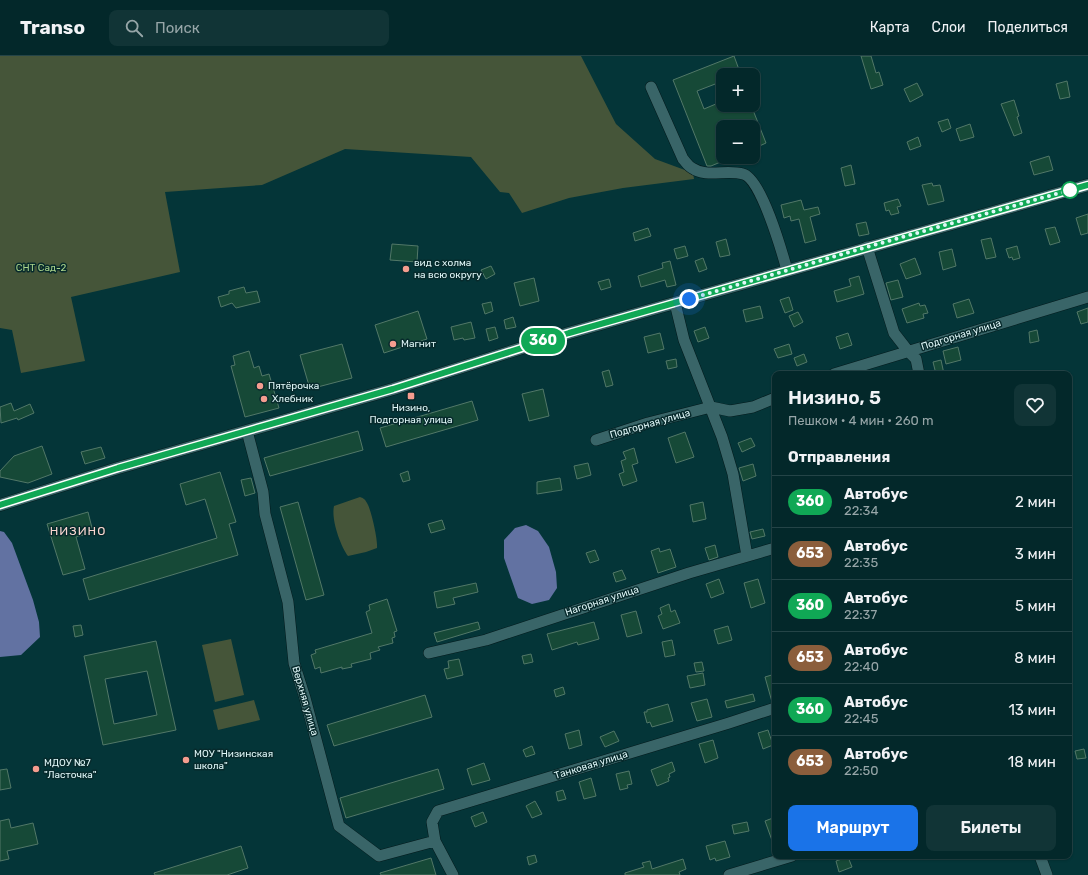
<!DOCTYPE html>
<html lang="ru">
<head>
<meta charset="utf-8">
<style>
  :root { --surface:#03282a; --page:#113436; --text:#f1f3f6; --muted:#97a6a8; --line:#244447; --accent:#1a73e8 }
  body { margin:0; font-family:Rubik,sans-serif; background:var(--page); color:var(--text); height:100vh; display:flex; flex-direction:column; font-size:15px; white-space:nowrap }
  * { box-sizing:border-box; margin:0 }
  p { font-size:13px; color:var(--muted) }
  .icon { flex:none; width:22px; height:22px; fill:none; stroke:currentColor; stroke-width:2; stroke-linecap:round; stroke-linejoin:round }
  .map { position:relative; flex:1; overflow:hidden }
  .sheet { position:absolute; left:772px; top:315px; width:300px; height:488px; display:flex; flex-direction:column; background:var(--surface); border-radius:8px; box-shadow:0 1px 3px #0004,0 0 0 1px var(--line) }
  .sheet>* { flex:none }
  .badge { padding:0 8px; border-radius:13px; font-size:14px; line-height:26px }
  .buttons { position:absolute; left:716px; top:12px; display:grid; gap:8px }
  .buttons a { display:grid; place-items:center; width:44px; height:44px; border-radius:8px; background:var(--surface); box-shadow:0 1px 3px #0004,0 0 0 1px var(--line); font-size:20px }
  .you { position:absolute; width:20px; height:20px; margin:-10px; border:3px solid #fff; border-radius:50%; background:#1a73e8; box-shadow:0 0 0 6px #1a73e833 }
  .map>.badge { position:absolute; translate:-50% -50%; box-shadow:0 0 0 2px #fff }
  h2 { padding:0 16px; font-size:15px; line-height:36px }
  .round { display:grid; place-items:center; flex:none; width:42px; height:42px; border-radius:8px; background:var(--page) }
  .head { display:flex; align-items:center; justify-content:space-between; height:68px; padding:0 16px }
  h1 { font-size:19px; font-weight:600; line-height:30px }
  .cta { display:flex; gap:8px; margin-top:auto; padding:8px 16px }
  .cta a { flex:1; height:46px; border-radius:8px; background:var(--accent); color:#fff; font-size:16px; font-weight:600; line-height:46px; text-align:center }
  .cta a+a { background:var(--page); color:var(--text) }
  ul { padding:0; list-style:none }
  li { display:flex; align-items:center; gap:12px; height:52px; padding:0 16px; border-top:1px solid var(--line) }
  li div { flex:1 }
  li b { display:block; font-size:15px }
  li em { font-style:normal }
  li .badge { min-width:44px; font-weight:700; text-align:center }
  header { display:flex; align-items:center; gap:24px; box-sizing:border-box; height:56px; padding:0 20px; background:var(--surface); border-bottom:1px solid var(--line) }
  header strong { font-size:19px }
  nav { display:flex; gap:22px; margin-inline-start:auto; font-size:14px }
  .search { width:280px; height:36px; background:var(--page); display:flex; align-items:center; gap:10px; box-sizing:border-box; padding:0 14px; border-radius:8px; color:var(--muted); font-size:15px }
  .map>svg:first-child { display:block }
  .green { fill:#455539 }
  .water { fill:#6272a2 }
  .building { fill:#164937; stroke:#527868; fill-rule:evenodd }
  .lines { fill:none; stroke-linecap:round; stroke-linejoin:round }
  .street-casing { stroke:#041a1c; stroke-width:12 }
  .secondary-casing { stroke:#041a1c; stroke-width:13 }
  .street { stroke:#396568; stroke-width:11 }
  .secondary { stroke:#396568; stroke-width:12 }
  .line-casing { stroke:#fff; stroke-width:9 }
  .line { stroke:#10a855; stroke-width:6 }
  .walk { stroke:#e0f7f8; stroke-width:4; stroke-dasharray:0 7.2 }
  .stop-dot { fill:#fff; stroke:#10a855; stroke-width:2 }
  .poi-dot { fill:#f59d8f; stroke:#072a2c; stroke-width:1.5 }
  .labels { text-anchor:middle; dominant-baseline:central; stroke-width:3; stroke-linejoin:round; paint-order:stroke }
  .poi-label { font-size:10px; fill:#e0f7f8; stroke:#072a2c; text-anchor:start }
  .park-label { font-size:10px; fill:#aad38a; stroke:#072a2c }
  .street-label { font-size:10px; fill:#e0f7f8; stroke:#072a2c }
  .quarter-label { font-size:12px; letter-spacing:1px; fill:#f9d7d1; stroke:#072a2c }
</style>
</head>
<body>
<header>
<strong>Transo</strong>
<div class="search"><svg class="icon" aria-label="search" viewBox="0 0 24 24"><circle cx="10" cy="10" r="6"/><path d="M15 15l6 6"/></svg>Поиск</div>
<nav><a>Карта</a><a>Слои</a><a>Поделиться</a></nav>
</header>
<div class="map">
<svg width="1088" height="819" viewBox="0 0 1088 819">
  <rect width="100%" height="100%" fill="#043538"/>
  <path class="green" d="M0,0H581L616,68L655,103L693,117L694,123L623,132L569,142L522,157L509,137L500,136L471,101L345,93L262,129L165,136L180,216L71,241L85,305L21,317L12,274L0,272Z
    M360,441C363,442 365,443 367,447C371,453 378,484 377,492L366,496L348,500C340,489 331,463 334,450Z
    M231,583L244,639L215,646L202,589Z
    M254,644L260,664L218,674L213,654Z"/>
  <path class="water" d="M526,469L538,475L549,491L556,516L557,532L549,544L532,548L518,542L504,502V484L515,472Z
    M0,475L4,476L12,487L33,544L39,566L40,581L21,599L0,601Z"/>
  <path class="building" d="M734,0L741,19H723V25L697,35L704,53L723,45V49H751L766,87L753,93V71H723V105L711,110H707L673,24Z
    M861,0H871L876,17L879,16L883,29L871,33Z
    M1067,25L1070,41L1060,43L1056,28Z
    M917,27L923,39L910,46L904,33Z
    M1014,44L1019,60L1017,61L1022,77L1014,80L1001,48Z
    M948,63L951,72L942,76L938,66Z
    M970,68L974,81L960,85L956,73Z
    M918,81L921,90L910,94L907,86Z
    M1049,100L1053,114L1034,119L1030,106Z
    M851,109L855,128L845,130L841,112Z
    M932,127L933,130L940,129L944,145L928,149L922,129Z
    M898,143L901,150L897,151L899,157L891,159L889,154L886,155L884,147Z
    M801,144L804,154L818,151L820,158L810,161L816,184L805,187L799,163L791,165L790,160L784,162L781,149Z
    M1088,158V177L1081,179L1076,162Z
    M866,166L869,178L859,180L856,168Z
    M1055,171L1060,186L1050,189L1045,173Z
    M648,172L651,180L635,185L633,177Z
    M991,182L996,201L986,203L981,184Z
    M726,183L730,199L720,201L716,186Z
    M392,188L418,190L417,206L390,204Z
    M685,190L688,200L677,203L674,193Z
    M1017,190L1020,202L1013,204L1012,201L1009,202L1006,193Z
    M952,193L956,210L943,214L939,196Z
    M703,202L707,213L699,216L695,205Z
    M915,202L921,218L906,223L900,208Z
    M670,205L676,229L667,231L665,224L641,231L638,220L663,212L662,207Z
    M491,210L495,218L486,223L481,214Z
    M859,220L864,238L837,246L834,235L851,230L849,223Z
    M534,222L539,245L520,250L514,227Z
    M609,223L611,231L601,234L598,226Z
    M898,224L903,241L891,244L886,227Z
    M244,231L246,237L257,235L260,246L236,252L232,247L221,251L218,241L229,238V235Z
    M789,241L793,254L785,257L780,244Z
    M969,243L974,257L957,262L953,248Z
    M491,246L493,255L485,258L482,248Z
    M919,247L920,250L925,249L928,257L923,258L924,262L907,267L902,253Z
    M760,250L763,262L746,266L743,254Z
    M1088,252V266L1081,268L1077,256Z
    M418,255L427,283L384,297L375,269Z
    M798,256L803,266L794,271L789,260Z
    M513,261L516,271L506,273L504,264Z
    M471,266L475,282L464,284L463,282L454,284L451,271Z
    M495,271L498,282L489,285L486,273Z
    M705,271L709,282L698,286L694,275Z
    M1037,274L1039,285L1030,287L1029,276Z
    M660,277L664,293L648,297L644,281Z
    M848,277L852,289L840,293L836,281Z
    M342,288L352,322L310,333L300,299Z
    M789,288L792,298L778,302L774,293Z
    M958,291L961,304L946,308L943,295Z
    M249,295L254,312L259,310L262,320L269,318L279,352L245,361L231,310L235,309L233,300Z
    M804,298L807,306L797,310L794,302Z
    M676,303L677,311L668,313L666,305Z
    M941,304L944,318H936L933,306Z
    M609,314L613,329L606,331L602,316Z
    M543,333L549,360L529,365L522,338Z
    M472,345L478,364L386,391L380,372Z
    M11,347L14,355L30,348L34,357L18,364L17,362L1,367L0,351Z
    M358,375L363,394L270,420L264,402Z
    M685,376L694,401L676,407L668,382Z
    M751,382L755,390L742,396L738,387Z
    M42,390L52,418L28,427L0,421V415L14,400Z
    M101,391L105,402L85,408L81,396Z
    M634,392L638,407L632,409L637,425L623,430L619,418L624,416L621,405L626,403L623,396Z
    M588,407L591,419L577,423L574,410Z
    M753,408L756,420L743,425L739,412Z
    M408,415L410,424L403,426L400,418Z
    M220,416L236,466L229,468L238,499L89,544L83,523L217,482L205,443L186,449L180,428Z
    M251,422L255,437L245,440L241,424Z
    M560,422L562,434L537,438V426Z
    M298,446L324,539L306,544L280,451Z
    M703,446L706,463L693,466L690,449Z
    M88,456L93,476L76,481L85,513L63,519L47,468Z
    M442,464L445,473L431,477L428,468Z
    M763,473L765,480L752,483L750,476Z
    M715,489L718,501L709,504L705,492Z
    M659,492L660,496L670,493L676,511L658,517L651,495Z
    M595,494L599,504L590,507L586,497Z
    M622,514L626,523L616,526L613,517Z
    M719,523L724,537L711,542L706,528Z
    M758,523L765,547L751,552L744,527Z
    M476,527L478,536L453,542L455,548L437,552L434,536Z
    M387,543L397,575L394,576L395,581L392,582L393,587L378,591L380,594L370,597L371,603L351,608L352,611L342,613V611L321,617L320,611L315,613L311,599L316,597L315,594L372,577L366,556L370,554L369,549Z
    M669,548L671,556L675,554L680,567L663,573L658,560L662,558L660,552Z
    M636,555L642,577L627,581L621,559Z
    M478,566L480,573L437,586L434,577Z
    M594,566L599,583L578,589L577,586L552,594L547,578Z
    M81,569L83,579L75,581L73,570Z
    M728,570L732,584L718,588L714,574Z
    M672,584L675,599L665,601L662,586Z
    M156,585L176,674L103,689L84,600ZM147,615L157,659L114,668L105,623Z
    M531,598L533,606L524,608L522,600Z
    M459,603L463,619L447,623L444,613L449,612L448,605Z
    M702,606L704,615L696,616L694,607Z
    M703,617L705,629L690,632L687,620Z
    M775,618V645L772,646L765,621Z
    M563,631L565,638L556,641L554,634Z
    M753,638L755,645L727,652L725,645Z
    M425,639L432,661L334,690L327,669Z
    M707,643L712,661L697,665L691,647Z
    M668,648L673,665L652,671L650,666L647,667L644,656H647V654Z
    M579,674L582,689L569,693L565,678Z
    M768,674L773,689L763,693L758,677Z
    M614,675L619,685L605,691L600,681Z
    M713,684L718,702L705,707L699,688Z
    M532,690L535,698L526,701L523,694Z
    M1084,693L1086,702L1077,703L1075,695Z
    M672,706L675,715L669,718L670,721L668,722L669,725L657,730L651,714Z
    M484,707L490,724L472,729L467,713Z
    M7,713L11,732L0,734V714Z
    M438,713L444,733L346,762L340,742Z
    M629,715L632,728L627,729L628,732L620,734L616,718Z
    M591,722L596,740L584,743L579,726Z
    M563,734L566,743L558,745L556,736Z
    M535,745L542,758L532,762L526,750Z
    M483,756L487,766L475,771L471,761Z
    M773,762L775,767V790H774L765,765Z
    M9,763L11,772L33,767L38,788L7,795L9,803L0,805V765Z
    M747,766L749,775L734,778L732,769Z
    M725,785L730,801L716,805L715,802L710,804L706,790Z
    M241,790L248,812L227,819H155L154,817Z
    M535,799L537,806L529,809L527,801Z
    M848,801L852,811L839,816L836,805Z
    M431,802L436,819H381L380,817Z
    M683,803L686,813L679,816L680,819H625V817L644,811L642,807L650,805L652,813Z"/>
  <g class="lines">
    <defs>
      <path id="street" d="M651,31L683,103C686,106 688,110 692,112C706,122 727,113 743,118C761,122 782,196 787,214
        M867,191L894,277L908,295L916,303L919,318
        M675,247L684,284L722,381L733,418L747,500
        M834,318L1088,241
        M247,375L263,436L265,458L288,546L294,607L305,642L339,770L379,800L435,785
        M596,384L648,367L711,351L730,355L753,351L775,342
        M429,597L486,584L689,517L775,492
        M1040,800L1047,819
        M453,819L435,785L432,766L438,755L729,667L775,652
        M729,819L792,800"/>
      <path id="secondary" d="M0,449L118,412L393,333L569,277L1088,129"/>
    </defs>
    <use href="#street" class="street-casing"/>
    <use href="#secondary" class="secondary-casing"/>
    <use href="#street" class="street"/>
    <use href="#secondary" class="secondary"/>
  </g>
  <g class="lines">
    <defs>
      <path id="line" d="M0,449L118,412L393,333L569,277L1088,129"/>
    </defs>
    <use href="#line" class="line-casing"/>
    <use href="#line" class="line"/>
    <path class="walk" d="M689,243L867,191L1070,134"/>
  </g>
  <circle class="stop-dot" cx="1070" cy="134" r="8"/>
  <g class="poi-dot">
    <circle cx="406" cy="213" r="4"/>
    <circle cx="393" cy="288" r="4"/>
    <circle cx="260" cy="330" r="4"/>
    <rect x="407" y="336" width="8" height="8" rx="2"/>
    <circle cx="264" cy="343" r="4"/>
    <circle cx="186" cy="704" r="4"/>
    <circle cx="36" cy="713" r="4"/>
  </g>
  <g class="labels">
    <g class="poi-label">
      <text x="414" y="207">вид с холма<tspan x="414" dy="12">на всю округу</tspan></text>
      <text x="401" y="288">Магнит</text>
      <text x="268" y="330">Пятёрочка</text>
      <text x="272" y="343">Хлебник</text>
      <text x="411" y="352" text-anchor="middle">Низино,<tspan x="411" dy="12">Подгорная улица</tspan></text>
      <text x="194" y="698">МОУ "Низинская<tspan x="194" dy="12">школа"</tspan></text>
      <text x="44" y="707">МДОУ №7<tspan x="44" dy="12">"Ласточка"</tspan></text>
    </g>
    <g class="park-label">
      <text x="41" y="212">СНТ Сад-2</text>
    </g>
    <g class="street-label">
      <text transform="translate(961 279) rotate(-17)">Подгорная улица</text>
      <text transform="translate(650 368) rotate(-16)">Подгорная улица</text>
      <text transform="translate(602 545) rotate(-18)">Нагорная улица</text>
      <text transform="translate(305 645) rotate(74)">Верхняя улица</text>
      <text transform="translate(591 709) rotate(-17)">Танковая улица</text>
    </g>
    <g class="quarter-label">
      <text x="78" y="475">НИЗИНО</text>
    </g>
  </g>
</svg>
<div class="buttons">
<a>+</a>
<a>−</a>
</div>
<div class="you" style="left:689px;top:243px"></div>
<b class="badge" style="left:543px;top:285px;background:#10a855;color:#fff">360</b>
<section class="sheet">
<div class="head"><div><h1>Низино, 5</h1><p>Пешком · 4 мин · 260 m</p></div><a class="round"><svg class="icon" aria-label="heart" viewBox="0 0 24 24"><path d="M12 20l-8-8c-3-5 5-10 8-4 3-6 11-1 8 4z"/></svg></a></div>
<h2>Отправления</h2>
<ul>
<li><span class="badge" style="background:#10a855;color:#fff">360</span><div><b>Автобус</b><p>22:34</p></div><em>2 мин</em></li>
<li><span class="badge" style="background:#8b5e3c;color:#fff">653</span><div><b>Автобус</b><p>22:35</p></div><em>3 мин</em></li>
<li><span class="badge" style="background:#10a855;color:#fff">360</span><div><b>Автобус</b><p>22:37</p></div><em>5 мин</em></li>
<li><span class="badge" style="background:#8b5e3c;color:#fff">653</span><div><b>Автобус</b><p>22:40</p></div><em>8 мин</em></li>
<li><span class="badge" style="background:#10a855;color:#fff">360</span><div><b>Автобус</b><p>22:45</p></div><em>13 мин</em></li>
<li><span class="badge" style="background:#8b5e3c;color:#fff">653</span><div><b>Автобус</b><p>22:50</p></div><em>18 мин</em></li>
</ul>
<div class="cta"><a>Маршрут</a><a>Билеты</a></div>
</section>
</div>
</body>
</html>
